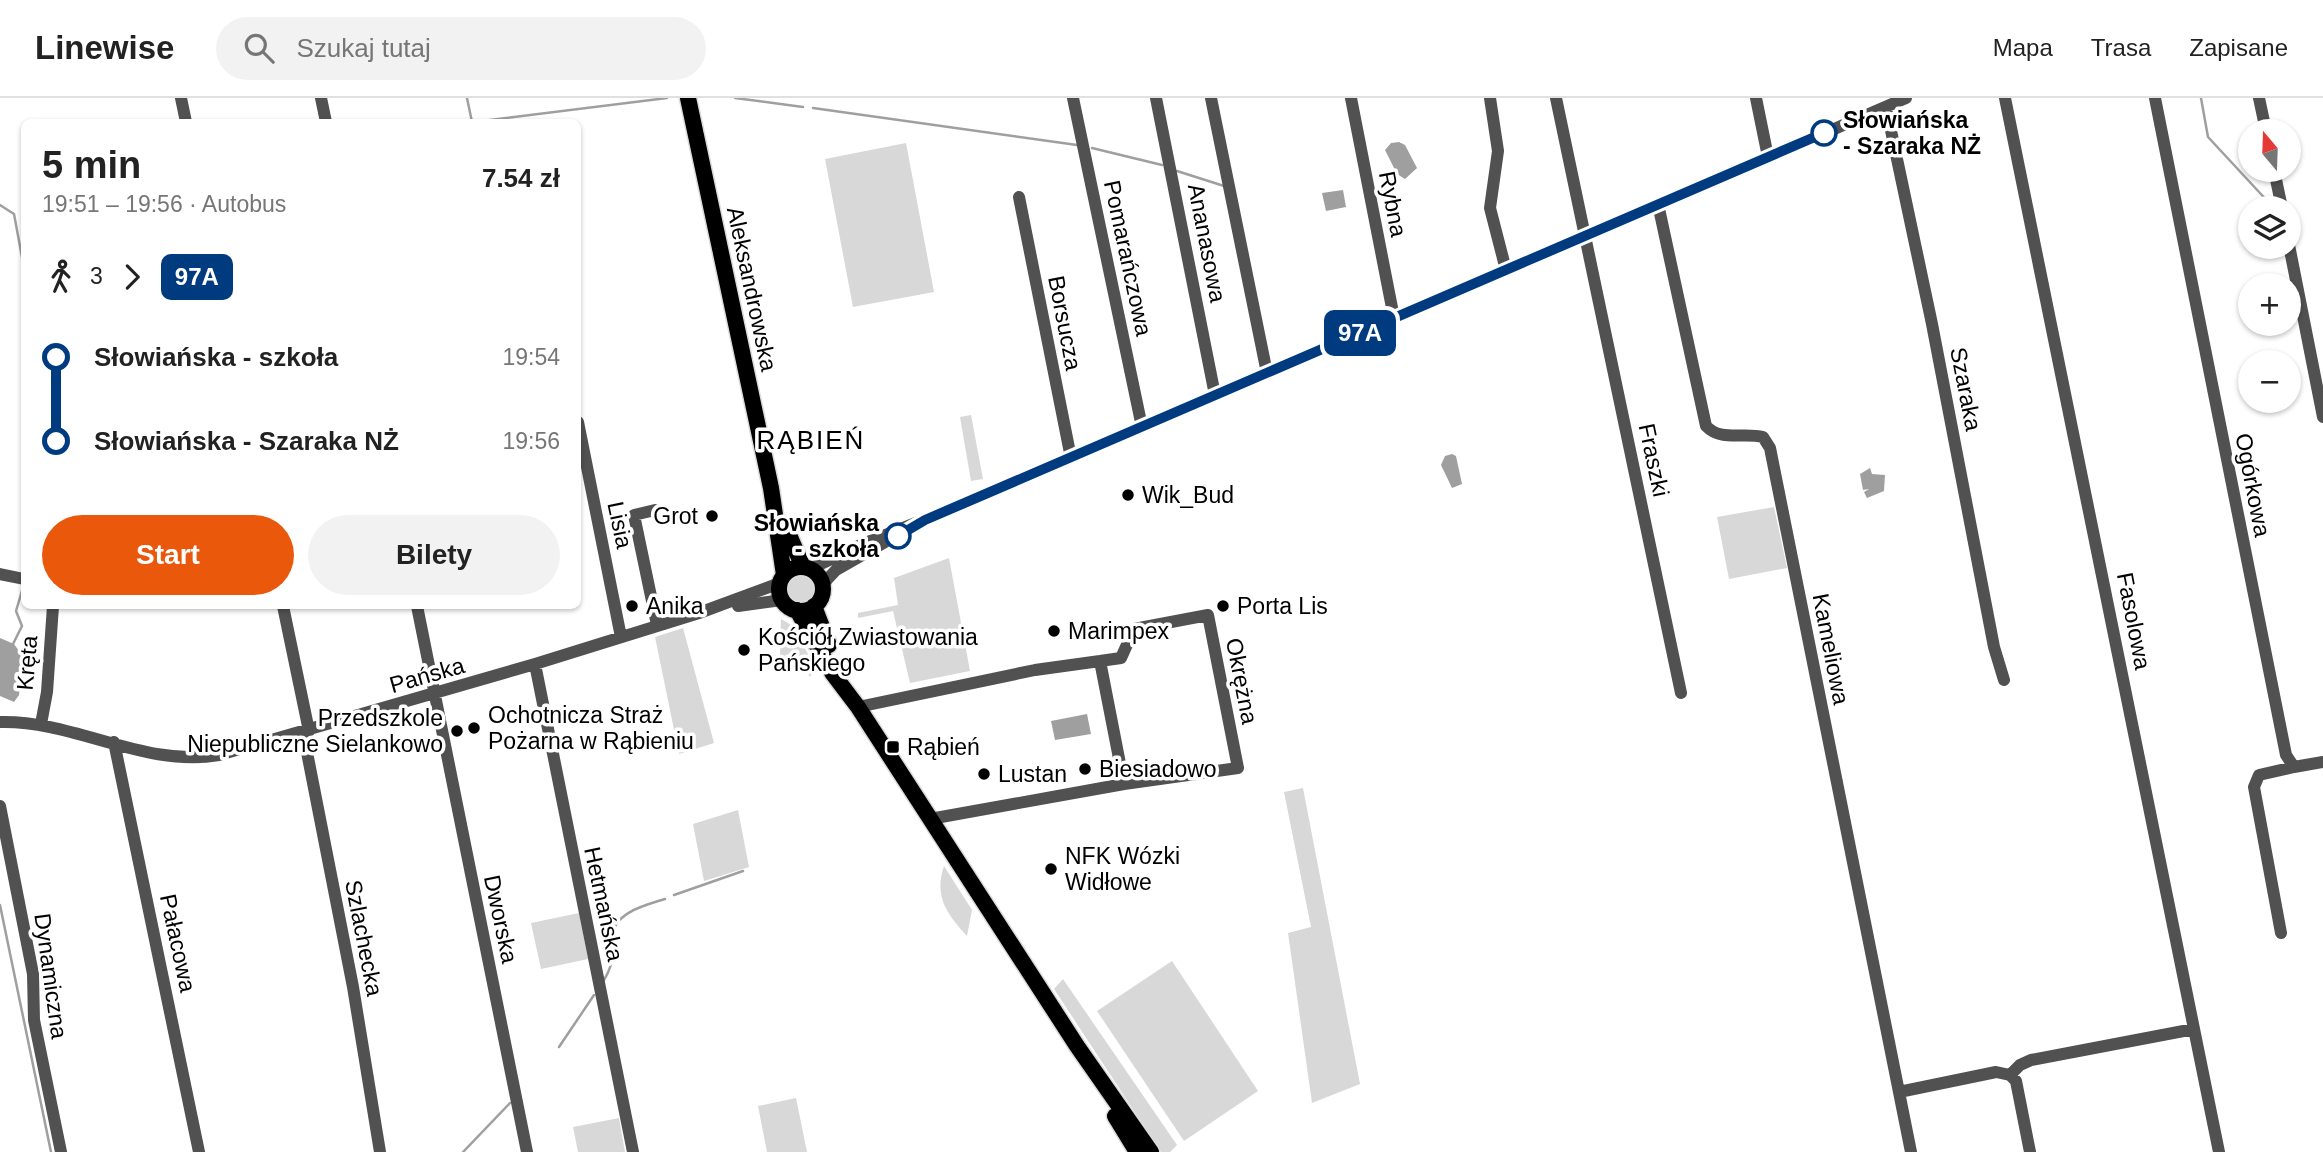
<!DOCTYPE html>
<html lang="pl">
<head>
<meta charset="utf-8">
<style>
  :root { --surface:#fff; --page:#f2f2f2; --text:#222; --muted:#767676; --line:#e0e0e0; --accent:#ea580c }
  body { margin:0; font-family:Helvetica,sans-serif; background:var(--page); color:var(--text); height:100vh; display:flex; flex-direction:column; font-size:26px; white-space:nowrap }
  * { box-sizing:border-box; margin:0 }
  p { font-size:23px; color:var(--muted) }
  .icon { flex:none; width:38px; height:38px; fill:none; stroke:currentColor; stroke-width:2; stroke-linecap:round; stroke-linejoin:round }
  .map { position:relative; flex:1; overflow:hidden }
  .sheet { position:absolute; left:21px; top:21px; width:560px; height:490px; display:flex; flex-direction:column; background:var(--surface); border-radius:10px; box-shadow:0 2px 5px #0004 }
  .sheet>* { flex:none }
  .badge { padding:0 14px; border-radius:10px; font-size:24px; line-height:46px }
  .needle { width:46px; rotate:341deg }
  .tools { position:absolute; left:2238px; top:21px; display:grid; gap:14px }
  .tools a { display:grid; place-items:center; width:63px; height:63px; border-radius:50%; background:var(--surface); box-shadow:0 2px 5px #0004; font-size:35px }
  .map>.badge { position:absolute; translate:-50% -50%; box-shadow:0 0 0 4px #fff }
  .legs { display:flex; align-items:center; gap:10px; height:77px; padding:0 21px; font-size:23px }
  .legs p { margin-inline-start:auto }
  .headline { display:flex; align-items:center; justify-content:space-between; height:119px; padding:0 21px }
  h1 { font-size:38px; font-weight:700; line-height:52px }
  .primary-button { display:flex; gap:14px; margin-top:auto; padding:14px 21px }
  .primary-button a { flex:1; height:80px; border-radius:42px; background:var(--accent); color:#fff; font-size:28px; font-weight:700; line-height:80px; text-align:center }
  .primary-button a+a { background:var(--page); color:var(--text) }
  ul { padding:0 21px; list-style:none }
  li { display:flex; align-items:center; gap:24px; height:84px; font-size:26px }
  li i { display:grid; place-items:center; width:10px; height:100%; margin:0 9px; background:currentColor }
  li i::after { content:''; width:18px; height:18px; margin:-9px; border:5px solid; border-radius:50%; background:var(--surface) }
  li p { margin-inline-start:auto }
  li:first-child i { background:linear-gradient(#0000 50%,currentColor 0) }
  li:last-child i { background:linear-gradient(currentColor 50%,#0000 0) }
  header { display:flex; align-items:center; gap:42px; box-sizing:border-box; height:98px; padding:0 35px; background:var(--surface); border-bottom:2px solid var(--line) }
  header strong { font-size:33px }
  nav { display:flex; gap:38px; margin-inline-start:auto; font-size:24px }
  .search { width:490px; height:63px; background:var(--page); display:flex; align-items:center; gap:18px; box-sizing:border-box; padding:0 24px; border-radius:38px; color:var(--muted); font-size:26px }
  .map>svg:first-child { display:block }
  .green { fill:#d8d8d8 }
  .water { fill:#9f9f9f }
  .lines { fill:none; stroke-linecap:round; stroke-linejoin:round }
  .stream { stroke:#9f9f9f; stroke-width:2.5 }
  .major-casing { stroke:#dbdbdb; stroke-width:19 }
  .minor { stroke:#515151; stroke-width:12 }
  .major { stroke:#000; stroke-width:16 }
  .line-1-casing { stroke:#fff; stroke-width:16 }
  .line-1 { stroke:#003b80; stroke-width:10 }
  .stop-1-dot { fill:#fff; stroke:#003b80; stroke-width:3.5 }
  .poi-dot { fill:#000; stroke:#fff; stroke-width:2.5 }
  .labels { text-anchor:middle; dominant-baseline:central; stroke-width:7; stroke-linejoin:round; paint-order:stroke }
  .stop-label { font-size:23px; font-weight:bold; fill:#000; stroke:#fff; text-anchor:start }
  .street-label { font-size:23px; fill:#000; stroke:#fff }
  .poi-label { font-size:23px; fill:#000; stroke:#fff; text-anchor:start }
  .quarter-label { font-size:26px; letter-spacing:2px; fill:#000; stroke:#fff }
</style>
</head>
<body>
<header>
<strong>Linewise</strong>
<div class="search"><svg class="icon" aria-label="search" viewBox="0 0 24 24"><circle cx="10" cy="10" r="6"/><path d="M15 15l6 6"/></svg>Szukaj tutaj</div>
<nav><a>Mapa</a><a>Trasa</a><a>Zapisane</a></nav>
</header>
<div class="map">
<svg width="2323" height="1054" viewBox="0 0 2323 1054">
  <rect width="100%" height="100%" fill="#fff"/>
  <path class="green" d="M906,45L934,194L853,209L825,61Z
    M971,317L983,381L971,383L960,319Z
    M1774,409L1787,470L1729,481L1717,419Z
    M949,460L970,573L910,585L893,513L858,520V515L898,507L894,480Z
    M787 490a14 14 0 1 1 28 0a14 14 0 1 1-28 0Z
    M781,521L793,528L816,571L810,579L803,566L780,559Z
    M683,530L714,645L679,656L655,539Z
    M1303,690L1360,986L1312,1005L1288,835L1311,829L1284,694Z
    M738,712L749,769L704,783L693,726Z
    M944,768L972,812L967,838C946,815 934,798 944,768Z
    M579,815L588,861L541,871L531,825Z
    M1172,863L1258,993L1184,1043L1097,913Z
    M1063,881L1177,1047L1170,1054H1161L1054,891Z
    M796,1000L807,1054H767L758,1008Z
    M619,1020L625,1054H578L573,1029Z"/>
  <path class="water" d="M1399,44L1405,47L1417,70L1405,81L1397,76L1385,52L1391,45Z
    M1343,92L1346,109L1326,113L1322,95Z
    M1452,356L1456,358L1462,386L1452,390L1441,367L1445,358Z
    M1870,370L1872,376L1885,377L1884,393L1867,400L1864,394L1869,391L1863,392L1860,376Z
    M0,540L14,546L24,560L19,597L14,604L0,598Z
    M1087,616L1091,636L1055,642L1051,623Z"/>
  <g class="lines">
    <path class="stream" d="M467,0L472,24
      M735,0L803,9
      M2201,0L2208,39L2272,108
      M813,10L1077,47
      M474,24L667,0
      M1092,50L1162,67
      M1177,73L1224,88
      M0,107L14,116L24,170
      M12,548L22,528L16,513L24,486
      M674,797L743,773
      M0,807L51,1054
      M604,882C615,863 611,859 612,839C614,814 646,807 665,801
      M559,949L594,897
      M463,1054L510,1005"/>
    <defs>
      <path id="major" d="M688,0L771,390L784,477
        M786,430L803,469
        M779 491a22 22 0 1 1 44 0a22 22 0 1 1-44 0Z
        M814,508L829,547
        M797,512L833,576L858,609L1077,948L1151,1054
        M1115,1018L1137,1054"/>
    </defs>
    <use href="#major" class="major-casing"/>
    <path class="minor" d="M181,0L186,24
      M321,0L326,24
      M1073,0L1142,329
      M1156,0L1215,297
      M1211,0L1267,275
      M1351,0L1394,220
      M1490,0L1498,53L1490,110L1506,172
      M1556,0L1681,595
      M1756,0L1768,59
      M2005,0L2219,1054
      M2155,0L2286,657L2294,669L2323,664
      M2259,0L2266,33
      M1886,9L1932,226L1994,549L2004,582
      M2274,72L2282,110
      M1019,99L1071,360
      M1658,106L1706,328C1721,344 1744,334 1763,339L1770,350L1911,1054
      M2289,147L2323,319
      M578,324L621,539
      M655,412L634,417L657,527
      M810,471L865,445L976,401L1906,0
      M0,476L24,481
      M822,487L836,472L885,444
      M283,508L309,633
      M417,508L527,1054
      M738,508L782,502
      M1100,563L1121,560L1134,531L1208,517L1238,670L1124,686
      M535,566L633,1054
      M858,609L1035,572L1100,563L1124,686L930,721
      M0,624C75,622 144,670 219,657L535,566L699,515L780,485
      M41,626L47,594L53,508
      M303,634L353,889L380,1054
      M114,644L199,1054
      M0,708L33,876L34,922L61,1054
      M2281,835L2254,689L2259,677L2294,669
      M2010,977L2020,967L2031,962L2194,931
      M1899,994L1996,974L2010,977L2016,983L2030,1054"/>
    <use href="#major" class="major"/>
  </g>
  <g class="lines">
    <defs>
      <path id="line-1" d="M898,438L925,422L1824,35"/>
    </defs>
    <use href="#line-1" class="line-1-casing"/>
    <use href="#line-1" class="line-1"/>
  </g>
  <g class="stop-1-dot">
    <circle cx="1824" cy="35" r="12"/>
    <circle cx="898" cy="438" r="12"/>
  </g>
  <g class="poi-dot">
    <circle cx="1128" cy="397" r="7"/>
    <circle cx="712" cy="418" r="7"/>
    <circle cx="632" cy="508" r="7"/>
    <circle cx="1223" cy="508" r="7"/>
    <circle cx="1054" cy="533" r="7"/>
    <circle cx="744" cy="552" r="7"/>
    <circle cx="474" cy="630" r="7"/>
    <circle cx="457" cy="633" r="7"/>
    <rect x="886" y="642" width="14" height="14" rx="3.5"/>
    <circle cx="1085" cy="671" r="7"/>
    <circle cx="984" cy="676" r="7"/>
    <circle cx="1051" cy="771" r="7"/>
  </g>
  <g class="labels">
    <g class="stop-label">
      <text x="1843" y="22">Słowiańska<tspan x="1843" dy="26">- Szaraka NŻ</tspan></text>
      <text x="879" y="425" text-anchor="end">Słowiańska<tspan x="879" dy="26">- szkoła</tspan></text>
    </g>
    <g class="street-label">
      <text transform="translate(1393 106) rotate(79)">Rybna</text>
      <text transform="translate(1207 145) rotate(79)">Ananasowa</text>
      <text transform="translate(1128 160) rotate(78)">Pomarańczowa</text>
      <text transform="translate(752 191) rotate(78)">Aleksandrowska</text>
      <text transform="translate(1065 225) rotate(79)">Borsucza</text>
      <text transform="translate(1966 291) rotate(79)">Szaraka</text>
      <text transform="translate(1654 362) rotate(78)">Fraszki</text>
      <text transform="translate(2253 387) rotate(79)">Ogórkowa</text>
      <text transform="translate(620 427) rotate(78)">Lisia</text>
      <text transform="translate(2134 523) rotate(79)">Fasolowa</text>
      <text transform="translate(1831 551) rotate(79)">Kameliowa</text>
      <text transform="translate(27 565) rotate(-85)">Kręta</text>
      <text transform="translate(427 577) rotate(-16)">Pańska</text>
      <text transform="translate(1242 583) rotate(79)">Okrężna</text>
      <text transform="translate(604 806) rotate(78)">Hetmańska</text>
      <text transform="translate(501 821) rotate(78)">Dworska</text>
      <text transform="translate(364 840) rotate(79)">Szlachecka</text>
      <text transform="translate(178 845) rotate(78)">Pałacowa</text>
      <text transform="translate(51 878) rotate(82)">Dynamiczna</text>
    </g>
    <g class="poi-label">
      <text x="1142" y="397">Wik_Bud</text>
      <text x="698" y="418" text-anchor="end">Grot</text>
      <text x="646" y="508">Anika</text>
      <text x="1237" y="508">Porta Lis</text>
      <text x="1068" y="533">Marimpex</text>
      <text x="758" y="539">Kościół Zwiastowania<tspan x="758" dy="26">Pańskiego</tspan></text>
      <text x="488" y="617">Ochotnicza Straż<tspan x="488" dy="26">Pożarna w Rąbieniu</tspan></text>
      <text x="443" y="620" text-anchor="end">Przedszkole<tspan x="443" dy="26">Niepubliczne Sielankowo</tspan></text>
      <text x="907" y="649">Rąbień</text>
      <text x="1099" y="671">Biesiadowo</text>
      <text x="998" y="676">Lustan</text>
      <text x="1065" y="758">NFK Wózki<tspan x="1065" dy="26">Widłowe</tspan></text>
    </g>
    <g class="quarter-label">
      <text x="811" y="342">RĄBIEŃ</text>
    </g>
  </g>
</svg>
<div class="tools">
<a><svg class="needle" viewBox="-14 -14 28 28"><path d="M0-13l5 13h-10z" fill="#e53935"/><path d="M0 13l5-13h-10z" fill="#767676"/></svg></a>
<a><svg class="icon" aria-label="layers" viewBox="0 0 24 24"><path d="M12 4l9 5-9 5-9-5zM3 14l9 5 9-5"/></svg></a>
<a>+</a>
<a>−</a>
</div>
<b class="badge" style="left:1360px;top:235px;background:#003b80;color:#fff">97A</b>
<section class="sheet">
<div class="headline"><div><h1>5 min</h1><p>19:51 – 19:56 · Autobus</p></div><b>7.54 zł</b></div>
<div class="legs"><svg class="icon" aria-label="walk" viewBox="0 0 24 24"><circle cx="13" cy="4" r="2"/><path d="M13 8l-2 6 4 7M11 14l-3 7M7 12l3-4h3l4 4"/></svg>3<svg class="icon" aria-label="forward" viewBox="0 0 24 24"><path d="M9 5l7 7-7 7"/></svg><b class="badge" style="background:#003b80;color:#fff">97A</b></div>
<ul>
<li><i style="color:#003b80"></i><b>Słowiańska - szkoła</b><p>19:54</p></li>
<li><i style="color:#003b80"></i><b>Słowiańska - Szaraka NŻ</b><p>19:56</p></li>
</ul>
<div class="primary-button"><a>Start</a><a>Bilety</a></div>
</section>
</div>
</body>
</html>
